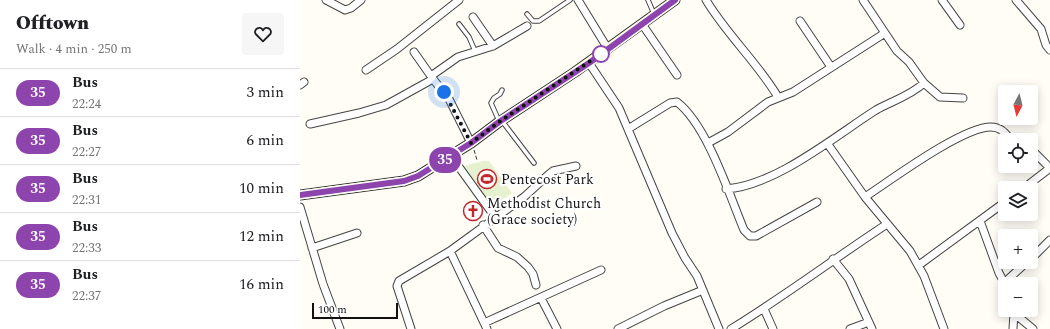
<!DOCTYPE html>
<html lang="en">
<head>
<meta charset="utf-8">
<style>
  :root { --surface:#fff; --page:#f6f6f6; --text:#202124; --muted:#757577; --line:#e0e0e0 }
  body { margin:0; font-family:Spectral,serif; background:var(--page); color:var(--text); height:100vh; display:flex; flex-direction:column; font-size:15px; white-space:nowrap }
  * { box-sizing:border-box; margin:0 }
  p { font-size:13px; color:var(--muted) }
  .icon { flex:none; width:22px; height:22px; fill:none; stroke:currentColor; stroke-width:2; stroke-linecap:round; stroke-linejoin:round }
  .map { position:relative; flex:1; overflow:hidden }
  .panel { display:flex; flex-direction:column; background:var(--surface); width:300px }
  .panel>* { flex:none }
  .badge { padding:0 8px; border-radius:13px; font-size:14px; line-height:26px }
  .needle { width:26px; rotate:187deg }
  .tools { position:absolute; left:698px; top:85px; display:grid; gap:8px }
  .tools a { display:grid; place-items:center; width:40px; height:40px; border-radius:4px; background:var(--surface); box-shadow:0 2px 10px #0003; font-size:20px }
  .scale { position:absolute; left:12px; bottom:10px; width:86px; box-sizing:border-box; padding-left:4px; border:2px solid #111; border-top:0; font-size:11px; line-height:14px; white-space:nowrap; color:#111; -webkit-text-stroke:3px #fff; paint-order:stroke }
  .you { position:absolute; width:20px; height:20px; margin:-10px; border:3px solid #fff; border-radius:50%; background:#1a73e8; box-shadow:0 0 0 6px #1a73e833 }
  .map>.badge { position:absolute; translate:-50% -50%; box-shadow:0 0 0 2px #fff }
  .round { display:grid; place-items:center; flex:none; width:42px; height:42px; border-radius:4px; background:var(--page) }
  .overview { display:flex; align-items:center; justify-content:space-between; height:68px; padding:0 16px }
  h1 { font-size:19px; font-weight:800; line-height:30px }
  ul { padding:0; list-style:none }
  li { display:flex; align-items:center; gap:12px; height:48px; padding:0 16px; border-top:1px solid var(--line) }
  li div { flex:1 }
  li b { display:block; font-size:15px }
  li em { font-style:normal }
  li .badge { min-width:44px; font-weight:700; text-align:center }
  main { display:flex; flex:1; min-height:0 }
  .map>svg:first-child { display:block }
  .pitch { fill:#e6f2cf }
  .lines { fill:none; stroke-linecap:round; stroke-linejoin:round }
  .lane-casing { stroke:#444; stroke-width:5.5 }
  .street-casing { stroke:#444; stroke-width:9 }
  .secondary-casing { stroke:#333; stroke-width:11 }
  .path { stroke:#333; stroke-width:1; stroke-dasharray:4 2; stroke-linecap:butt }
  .lane { stroke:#fff; stroke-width:3.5 }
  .street { stroke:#fff; stroke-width:7 }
  .secondary { stroke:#fff6b0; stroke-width:9 }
  .line-casing { stroke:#fff; stroke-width:9 }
  .line { stroke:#8e44ad; stroke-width:6 }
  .walk { stroke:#111; stroke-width:4; stroke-dasharray:0 7.2 }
  .stop-dot { fill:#fff; stroke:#8e44ad; stroke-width:2 }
  .labels { text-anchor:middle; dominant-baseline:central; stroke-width:4; stroke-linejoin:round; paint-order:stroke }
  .poi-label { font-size:14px; fill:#111; stroke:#fff; text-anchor:start }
</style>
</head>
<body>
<main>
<section class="panel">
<div class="overview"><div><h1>Offtown</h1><p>Walk · 4 min · 250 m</p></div><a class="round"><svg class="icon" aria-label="heart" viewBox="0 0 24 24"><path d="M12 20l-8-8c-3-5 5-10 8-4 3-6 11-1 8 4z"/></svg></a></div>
<ul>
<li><span class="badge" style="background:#8e44ad;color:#fff">35</span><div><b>Bus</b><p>22:24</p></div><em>3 min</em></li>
<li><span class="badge" style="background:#8e44ad;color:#fff">35</span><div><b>Bus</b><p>22:27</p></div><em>6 min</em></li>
<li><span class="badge" style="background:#8e44ad;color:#fff">35</span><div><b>Bus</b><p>22:31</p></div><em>10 min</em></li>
<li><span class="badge" style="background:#8e44ad;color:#fff">35</span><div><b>Bus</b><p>22:33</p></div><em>12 min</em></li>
<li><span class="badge" style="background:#8e44ad;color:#fff">35</span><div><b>Bus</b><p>22:37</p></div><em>16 min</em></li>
</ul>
</section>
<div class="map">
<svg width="750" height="329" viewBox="0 0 750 329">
  <rect width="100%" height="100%" fill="#fffdf5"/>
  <path class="pitch" d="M183,161H189L212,193L198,203H189L164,166Z"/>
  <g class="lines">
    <defs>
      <path id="lane" d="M348,0L354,14
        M227,14L233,21H239L270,0
        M159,24L169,37L175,51
        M199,121L191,103L194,98L200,94L202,90
        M202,121L234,163"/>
      <path id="street" d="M26,0L45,10L51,8L61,0
        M278,0L308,49
        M406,0C427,35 457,62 478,97
        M642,0L660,25
        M716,0L741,29L746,45L750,50
        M173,17L193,46
        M500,21L531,67
        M342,24L377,75
        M114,52L133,79
        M289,63L319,108L372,233L385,258L397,276L419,329
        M66,70L97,49L159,0
        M131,76L158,57L193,46L227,26
        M624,83L640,97L663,98
        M0,85L4,82
        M10,124L59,113L86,105L133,79L149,99L171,143
        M328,129L370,103L377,102C407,125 429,194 444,230L450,236H456L517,202
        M408,143L428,132L468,102L493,92L585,33
        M527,143L565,197L610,251L624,276L644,329
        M731,149L750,168
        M151,156L195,217
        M724,188L750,168
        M426,189C475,186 535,136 576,110C592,101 610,96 624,83L609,62L597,51L563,0
        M565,197C591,180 662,127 691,127C701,127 705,133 711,140
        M0,207L23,284L40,329
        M680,221L699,273L705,284
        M183,225L198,248L217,257L228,267L233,274L236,285
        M12,248L57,233
        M150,251L187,329
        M533,259L549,279L572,329
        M731,259L750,240
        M619,265L705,202
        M705,282L727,262
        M241,298L257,329
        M464,309L473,329
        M715,314L733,329
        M184,323L301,270
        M111,329L97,286L99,281L150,251L224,197L248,175L253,171L276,166
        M318,329L364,306L403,290
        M431,329C485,296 535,258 587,224
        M550,329L569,322
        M713,329L714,312"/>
      <path id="secondary" d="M0,195L104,181L118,176L171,143L199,122L275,72L375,0"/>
    </defs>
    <use href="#lane" class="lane-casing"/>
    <use href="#street" class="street-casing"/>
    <use href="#secondary" class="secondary-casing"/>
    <path class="path" d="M174,150L177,160"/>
    <use href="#lane" class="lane"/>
    <use href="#street" class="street"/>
    <use href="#secondary" class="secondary"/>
  </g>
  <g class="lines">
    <defs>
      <path id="line" d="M0,195L104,181L118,176L171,143L199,122L289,63L375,0"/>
    </defs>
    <use href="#line" class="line-casing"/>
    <use href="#line" class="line"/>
    <path class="walk" d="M144,92L171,143L199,122L301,54"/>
  </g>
  <defs>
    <symbol id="stadium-ring" viewBox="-11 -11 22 22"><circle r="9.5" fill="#fff" stroke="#c4262e" stroke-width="1.5"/><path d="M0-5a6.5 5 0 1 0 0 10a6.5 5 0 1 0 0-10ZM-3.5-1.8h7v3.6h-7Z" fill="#c4262e"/></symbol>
    <symbol id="church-ring" viewBox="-11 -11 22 22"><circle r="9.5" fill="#fff" stroke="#c4262e" stroke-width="1.5"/><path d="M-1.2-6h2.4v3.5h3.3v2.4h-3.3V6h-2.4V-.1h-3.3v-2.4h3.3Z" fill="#c4262e"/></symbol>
  </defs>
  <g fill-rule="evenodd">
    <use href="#stadium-ring" x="176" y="168" width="22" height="22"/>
    <use href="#church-ring" x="162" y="200" width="22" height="22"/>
  </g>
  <circle class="stop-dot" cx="301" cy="54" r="8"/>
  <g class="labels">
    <g class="poi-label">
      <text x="201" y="179">Pentecost Park</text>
      <text x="187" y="203">Methodist Church<tspan x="187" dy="16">(Grace society)</tspan></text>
    </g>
  </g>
</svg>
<div class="tools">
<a><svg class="needle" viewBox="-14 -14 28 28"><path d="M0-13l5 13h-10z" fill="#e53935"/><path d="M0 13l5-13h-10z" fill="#757577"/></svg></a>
<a><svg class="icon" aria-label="locate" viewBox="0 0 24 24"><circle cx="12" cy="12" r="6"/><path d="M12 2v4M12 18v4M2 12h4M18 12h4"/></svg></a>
<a><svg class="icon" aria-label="layers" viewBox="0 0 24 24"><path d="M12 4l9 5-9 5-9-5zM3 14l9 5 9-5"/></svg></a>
<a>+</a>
<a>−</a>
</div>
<div class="scale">100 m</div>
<div class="you" style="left:144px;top:92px"></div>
<b class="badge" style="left:145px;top:160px;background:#8e44ad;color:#fff">35</b>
</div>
</main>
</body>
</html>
